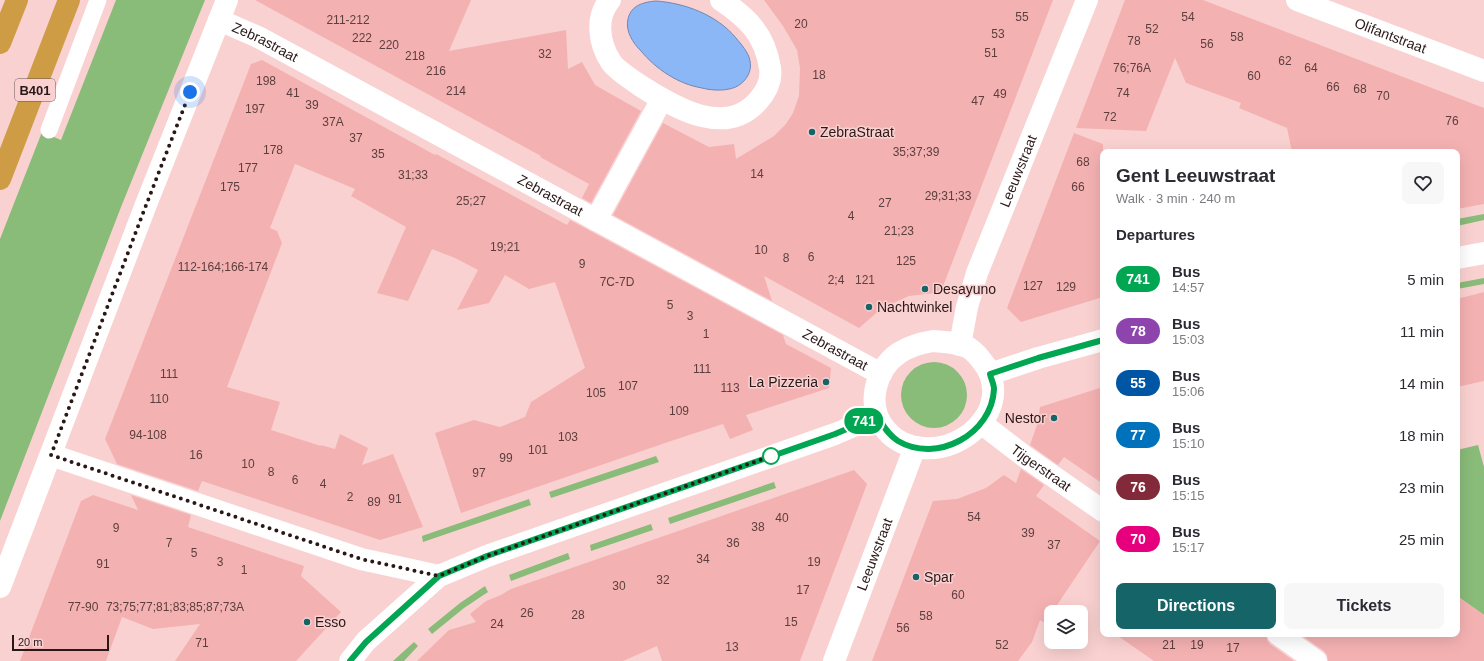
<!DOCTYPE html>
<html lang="en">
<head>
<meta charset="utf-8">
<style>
  :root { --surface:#fff; --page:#f7f7f7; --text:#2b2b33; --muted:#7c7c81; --accent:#156467 }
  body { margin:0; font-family:Arial,sans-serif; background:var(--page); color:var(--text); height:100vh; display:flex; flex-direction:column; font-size:15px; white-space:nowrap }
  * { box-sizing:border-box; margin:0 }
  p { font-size:13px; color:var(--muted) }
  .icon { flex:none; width:22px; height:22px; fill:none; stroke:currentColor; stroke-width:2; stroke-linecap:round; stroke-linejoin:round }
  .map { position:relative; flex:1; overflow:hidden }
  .panel { position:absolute; left:1100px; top:149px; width:360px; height:488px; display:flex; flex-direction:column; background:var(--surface); border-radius:8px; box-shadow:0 4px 16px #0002 }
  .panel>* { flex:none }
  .badge { padding:0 8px; border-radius:13px; font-size:14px; line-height:26px }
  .controls { position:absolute; left:1044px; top:605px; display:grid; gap:8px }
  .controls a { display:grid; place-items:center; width:44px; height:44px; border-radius:8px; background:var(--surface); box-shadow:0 4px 16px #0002; font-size:20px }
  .scale { position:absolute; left:12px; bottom:10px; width:97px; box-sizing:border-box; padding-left:4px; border:2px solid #2a1818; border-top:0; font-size:11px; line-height:14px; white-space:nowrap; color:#2a1818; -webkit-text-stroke:3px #fad1d1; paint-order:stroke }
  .you { position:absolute; width:20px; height:20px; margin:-10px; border:3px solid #fff; border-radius:50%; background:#1a73e8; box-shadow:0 0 0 6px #1a73e833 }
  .map>.badge { position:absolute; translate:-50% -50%; box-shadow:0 0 0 2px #fff }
  h2 { padding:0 16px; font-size:15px; line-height:36px }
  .round { display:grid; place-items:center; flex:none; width:42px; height:42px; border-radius:8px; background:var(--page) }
  .overview { display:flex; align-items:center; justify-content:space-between; height:68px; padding:0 16px }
  h1 { font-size:19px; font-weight:600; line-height:30px }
  .primary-button { display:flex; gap:8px; margin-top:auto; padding:8px 16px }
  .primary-button a { flex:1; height:46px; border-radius:8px; background:var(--accent); color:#fff; font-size:16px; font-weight:600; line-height:46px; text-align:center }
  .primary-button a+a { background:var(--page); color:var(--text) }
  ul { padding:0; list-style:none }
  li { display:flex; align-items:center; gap:12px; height:52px; padding:0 16px }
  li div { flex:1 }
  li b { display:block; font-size:15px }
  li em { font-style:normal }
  li .badge { min-width:44px; font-weight:700; text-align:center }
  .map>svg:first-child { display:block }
  .green { fill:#89bb79 }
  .water { fill:#8cb7f7; stroke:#6f87b4 }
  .building { fill:#f4b1b2 }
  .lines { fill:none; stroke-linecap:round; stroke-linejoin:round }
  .service { stroke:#fff; stroke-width:17 }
  .minor { stroke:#fff; stroke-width:22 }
  .tertiary { stroke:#fff; stroke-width:22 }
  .motorway { stroke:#ce9c45; stroke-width:22 }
  .line-casing { stroke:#fff; stroke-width:9 }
  .line { stroke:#00a651; stroke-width:6 }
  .walk { stroke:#2a1818; stroke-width:4; stroke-dasharray:0 7.2 }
  .poi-dot { fill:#156467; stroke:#fad1d1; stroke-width:1.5 }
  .stop-dot { fill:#fff; stroke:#00a651; stroke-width:2 }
  .labels { text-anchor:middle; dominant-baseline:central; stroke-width:3; stroke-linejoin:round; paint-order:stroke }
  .number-label { font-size:12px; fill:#5c3e3e }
  .shield { fill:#fad1d1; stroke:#685050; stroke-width:1 }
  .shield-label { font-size:13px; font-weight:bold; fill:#2a1818 }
  .street-label { font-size:14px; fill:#2a1818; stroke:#fad1d1 }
  .poi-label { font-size:14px; fill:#2a1818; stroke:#fad1d1; text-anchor:start }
</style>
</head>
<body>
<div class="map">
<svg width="1484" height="661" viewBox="0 0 1484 661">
  <rect width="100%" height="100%" fill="#fad1d1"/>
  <path class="green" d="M116,0H205L121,207L0,521V239L42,132L61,140Z
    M1484,214V220L1457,226V219Z
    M1484,278V284L1457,289V283Z
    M901 395a33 33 0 1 1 66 0a33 33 0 1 1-66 0Z
    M1478,445L1484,467V615L1457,596V450Z
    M656,456L659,462L551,498L549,492Z
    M774,482L776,488L670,524L668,518Z
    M529,499L531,505L423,542L422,536Z
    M651,524L653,530L591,551L590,545Z
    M568,553L570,559L511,581L509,575Z
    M485,586L488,592L464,608L432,634L428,629L460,603Z
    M414,642L418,646L404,661H393Z"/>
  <path class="water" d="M656,1C685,3 717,15 736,38C741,44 749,53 750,61C753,74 742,87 729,89C721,91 709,90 702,88C678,84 656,69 641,51C633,43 625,31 628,19C631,5 644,2 656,1Z"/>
  <path class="building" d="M255,0H471L449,51L566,30L568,69L582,62L595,85L641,111L591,203L582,198L589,184L540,157L541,156Z
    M764,0H1053L942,289L935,293L909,296L882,308L859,328L764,276L772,301L613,215L663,123L709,147L734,144L736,159L774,136L786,124L793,113L799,96L800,68L797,50L783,26Z
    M1125,0H1203L1484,108V204L1457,209V152H1292L1287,128L1239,108L1241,103L1186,83L1175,58L1146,131L1076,128Z
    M262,60L435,155L436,154L567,225L570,220L783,335L786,344L831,368L829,388L746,415L753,430L730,439L723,424L674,440L461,513L435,433L474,420L500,427L525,417L531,402L585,368L555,282L529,289L505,275L489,303L457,310L478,270L455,258L432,249L408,301L377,293L406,227L351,196L355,189L295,164L270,228L277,231L282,243L227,387L280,402L271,430L321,446V445L335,449L340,434L368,448L362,465L393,454L423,527L380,540L202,481L198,491L117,464L105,439L251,64Z
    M1074,133L1103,144V297L1021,322L1007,308Z
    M1484,292V381L1457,387V299Z
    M1103,387V484L1064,457L1058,465L1030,445L1038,422L1040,407Z
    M1021,469L1044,485L1036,496L1100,541L1045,623L1040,620L1032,642L1018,661H872L933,501L957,499L986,488L1004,475L1016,483Z
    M854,470L867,484L800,661H662L657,646L623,661H417L449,630L476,622L470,614L486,601L501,595L511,589Z
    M93,495L138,510L131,495L191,515L188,527L304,566L301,576L341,612L296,661H175L200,624L153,629L122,617L106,661H20L81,501Z
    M1457,596L1484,615V661H1328L1327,655L1324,651L1300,634H1457Z
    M1115,634H1266L1267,640L1270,644L1294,661H1154Z"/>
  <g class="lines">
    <path class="service" d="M49,130L98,0"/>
    <g class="minor">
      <path d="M610,0C595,17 599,44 611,62C616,70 635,82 644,88C677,109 726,137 758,101C766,92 772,80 770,68C765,35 748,18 721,0"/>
      <path id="s1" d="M1297,0L1484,71"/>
      <path id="s2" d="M219,20L258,37L881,374"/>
      <path d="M596,220L662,99"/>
      <path id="s3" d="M960,345L967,307L977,273L1087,0"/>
      <path id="s4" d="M981,423L1024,456L1103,511"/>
      <path d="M51,455L361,559L439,576"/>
      <path d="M1278,634L1316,661"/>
      <path id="s5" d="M834,661L915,447"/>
    </g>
    <path class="tertiary" d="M1457,258L1484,253
      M933,341C945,342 958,342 969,348C977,353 982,361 987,368C1010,410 964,452 923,448C909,447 895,441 886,430C865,407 875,369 899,353C910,346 921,343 933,341Z
      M990,374L1038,358L1103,340
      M0,587L145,207L227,0
      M350,661L366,641L439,576L487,556L835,434L877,416"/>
    <path class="motorway" d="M0,43L17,0
      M0,179L69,0"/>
  </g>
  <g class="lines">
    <defs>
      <path id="line" d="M350,661L366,642L439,576L487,556L835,434L877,416C883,425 888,435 898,441C937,464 992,434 994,389C994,384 991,379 990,374L1038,358L1103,340"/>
    </defs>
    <use href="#line" class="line-casing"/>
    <use href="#line" class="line"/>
    <path class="walk" d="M190,92L145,208L51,455L361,559L439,576L487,556L777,454L771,456"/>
  </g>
  <g class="poi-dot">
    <circle cx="812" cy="132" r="4"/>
    <circle cx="925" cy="289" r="4"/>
    <circle cx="869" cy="307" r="4"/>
    <circle cx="826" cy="382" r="4"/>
    <circle cx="1054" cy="418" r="4"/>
    <circle cx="916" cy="577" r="4"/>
    <circle cx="307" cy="622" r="4"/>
  </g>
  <circle class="stop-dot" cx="771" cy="456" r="8"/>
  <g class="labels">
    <g class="number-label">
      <text x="1022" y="17">55</text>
      <text x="1188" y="17">54</text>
      <text x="348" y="20">211-212</text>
      <text x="801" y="24">20</text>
      <text x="1152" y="29">52</text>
      <text x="998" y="34">53</text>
      <text x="1237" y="37">58</text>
      <text x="362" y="38">222</text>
      <text x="1134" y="41">78</text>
      <text x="1207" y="44">56</text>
      <text x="389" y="45">220</text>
      <text x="991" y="53">51</text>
      <text x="545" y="54">32</text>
      <text x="415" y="56">218</text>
      <text x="1285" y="61">62</text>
      <text x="1132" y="68">76;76A</text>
      <text x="1311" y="68">64</text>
      <text x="436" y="71">216</text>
      <text x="819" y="75">18</text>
      <text x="1254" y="76">60</text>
      <text x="266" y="81">198</text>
      <text x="1333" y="87">66</text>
      <text x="1360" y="89">68</text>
      <text x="456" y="91">214</text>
      <text x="293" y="93">41</text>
      <text x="1123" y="93">74</text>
      <text x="1000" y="94">49</text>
      <text x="1383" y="96">70</text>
      <text x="978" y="101">47</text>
      <text x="312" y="105">39</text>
      <text x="255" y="109">197</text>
      <text x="1110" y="117">72</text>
      <text x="1452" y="121">76</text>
      <text x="333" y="122">37A</text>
      <text x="356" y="138">37</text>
      <text x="273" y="150">178</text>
      <text x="916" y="152">35;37;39</text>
      <text x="378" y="154">35</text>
      <text x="1083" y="162">68</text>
      <text x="248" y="168">177</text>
      <text x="757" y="174">14</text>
      <text x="413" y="175">31;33</text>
      <text x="230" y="187">175</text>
      <text x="1078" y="187">66</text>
      <text x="948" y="196">29;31;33</text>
      <text x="471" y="201">25;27</text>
      <text x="885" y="203">27</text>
      <text x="851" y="216">4</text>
      <text x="899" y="231">21;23</text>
      <text x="505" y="247">19;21</text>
      <text x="761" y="250">10</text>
      <text x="811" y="257">6</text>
      <text x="786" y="258">8</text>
      <text x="906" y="261">125</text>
      <text x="582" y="264">9</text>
      <text x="223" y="267">112-164;166-174</text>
      <text x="836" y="280">2;4</text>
      <text x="865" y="280">121</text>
      <text x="617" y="282">7C-7D</text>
      <text x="1033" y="286">127</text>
      <text x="1066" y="287">129</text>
      <text x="670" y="305">5</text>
      <text x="690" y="316">3</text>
      <text x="706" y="334">1</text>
      <text x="702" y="369">111</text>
      <text x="169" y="374">111</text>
      <text x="628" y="386">107</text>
      <text x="730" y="388">113</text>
      <text x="596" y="393">105</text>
      <text x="159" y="399">110</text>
      <text x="679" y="411">109</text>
      <text x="148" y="435">94-108</text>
      <text x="568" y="437">103</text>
      <text x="538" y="450">101</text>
      <text x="196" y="455">16</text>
      <text x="506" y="458">99</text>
      <text x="248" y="464">10</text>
      <text x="271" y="472">8</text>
      <text x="479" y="473">97</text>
      <text x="295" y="480">6</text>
      <text x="323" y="484">4</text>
      <text x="350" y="497">2</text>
      <text x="395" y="499">91</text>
      <text x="374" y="502">89</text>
      <text x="974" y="517">54</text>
      <text x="782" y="518">40</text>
      <text x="758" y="527">38</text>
      <text x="116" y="528">9</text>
      <text x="1028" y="533">39</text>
      <text x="169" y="543">7</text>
      <text x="733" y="543">36</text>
      <text x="1054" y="545">37</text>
      <text x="194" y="553">5</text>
      <text x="703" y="559">34</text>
      <text x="220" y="562">3</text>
      <text x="814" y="562">19</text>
      <text x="103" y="564">91</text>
      <text x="244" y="570">1</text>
      <text x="663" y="580">32</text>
      <text x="619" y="586">30</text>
      <text x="803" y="590">17</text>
      <text x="958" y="595">60</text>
      <text x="83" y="607">77-90</text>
      <text x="175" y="607">73;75;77;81;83;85;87;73A</text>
      <text x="527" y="613">26</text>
      <text x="578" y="615">28</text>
      <text x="926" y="616">58</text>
      <text x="791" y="622">15</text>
      <text x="497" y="624">24</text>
      <text x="903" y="628">56</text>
      <text x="202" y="643">71</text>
      <text x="1002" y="645">52</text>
      <text x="1169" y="645">21</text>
      <text x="1197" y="645">19</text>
      <text x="732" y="647">13</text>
      <text x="1233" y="648">17</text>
    </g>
    <rect class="shield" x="15" y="79" width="40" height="22" rx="3"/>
    <g class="shield-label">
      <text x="35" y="90">B401</text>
    </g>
    <g class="street-label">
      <text stroke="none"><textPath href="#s1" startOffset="100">Olifantstraat</textPath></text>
      <text stroke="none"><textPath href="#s2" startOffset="51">Zebrastraat</textPath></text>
      <text stroke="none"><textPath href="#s3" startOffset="184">Leeuwstraat</textPath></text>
      <text stroke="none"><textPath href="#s2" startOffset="375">Zebrastraat</textPath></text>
      <text stroke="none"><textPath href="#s2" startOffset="699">Zebrastraat</textPath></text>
      <text stroke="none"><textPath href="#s4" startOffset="75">Tijgerstraat</textPath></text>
      <text stroke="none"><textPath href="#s5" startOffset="114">Leeuwstraat</textPath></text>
    </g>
    <g class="poi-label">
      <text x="820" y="132">ZebraStraat</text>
      <text x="933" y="289">Desayuno</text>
      <text x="877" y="307">Nachtwinkel</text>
      <text x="818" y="382" text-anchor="end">La Pizzeria</text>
      <text x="1046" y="418" text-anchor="end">Nestor</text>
      <text x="924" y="577">Spar</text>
      <text x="315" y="622">Esso</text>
    </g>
  </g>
</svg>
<div class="controls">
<a><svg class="icon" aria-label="layers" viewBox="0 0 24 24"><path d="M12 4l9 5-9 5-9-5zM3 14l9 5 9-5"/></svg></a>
</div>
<div class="scale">20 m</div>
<div class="you" style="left:190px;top:92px"></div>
<b class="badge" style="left:864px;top:421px;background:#00a651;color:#fff">741</b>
<section class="panel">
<div class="overview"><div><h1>Gent Leeuwstraat</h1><p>Walk · 3 min · 240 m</p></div><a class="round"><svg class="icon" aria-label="heart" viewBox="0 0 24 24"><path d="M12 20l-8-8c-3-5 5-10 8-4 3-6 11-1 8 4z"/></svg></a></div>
<h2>Departures</h2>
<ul>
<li><span class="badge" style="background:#00a651;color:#fff">741</span><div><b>Bus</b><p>14:57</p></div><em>5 min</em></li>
<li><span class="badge" style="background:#8e44ad;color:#fff">78</span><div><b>Bus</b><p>15:03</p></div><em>11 min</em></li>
<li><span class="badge" style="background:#0056a4;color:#fff">55</span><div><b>Bus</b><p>15:06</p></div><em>14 min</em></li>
<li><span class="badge" style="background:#0072bc;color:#fff">77</span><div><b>Bus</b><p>15:10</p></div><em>18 min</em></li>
<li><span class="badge" style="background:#822a3a;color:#fff">76</span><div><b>Bus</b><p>15:15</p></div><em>23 min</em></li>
<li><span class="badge" style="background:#e6007e;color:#fff">70</span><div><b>Bus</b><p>15:17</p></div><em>25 min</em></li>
</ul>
<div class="primary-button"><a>Directions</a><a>Tickets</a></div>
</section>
</div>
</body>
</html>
